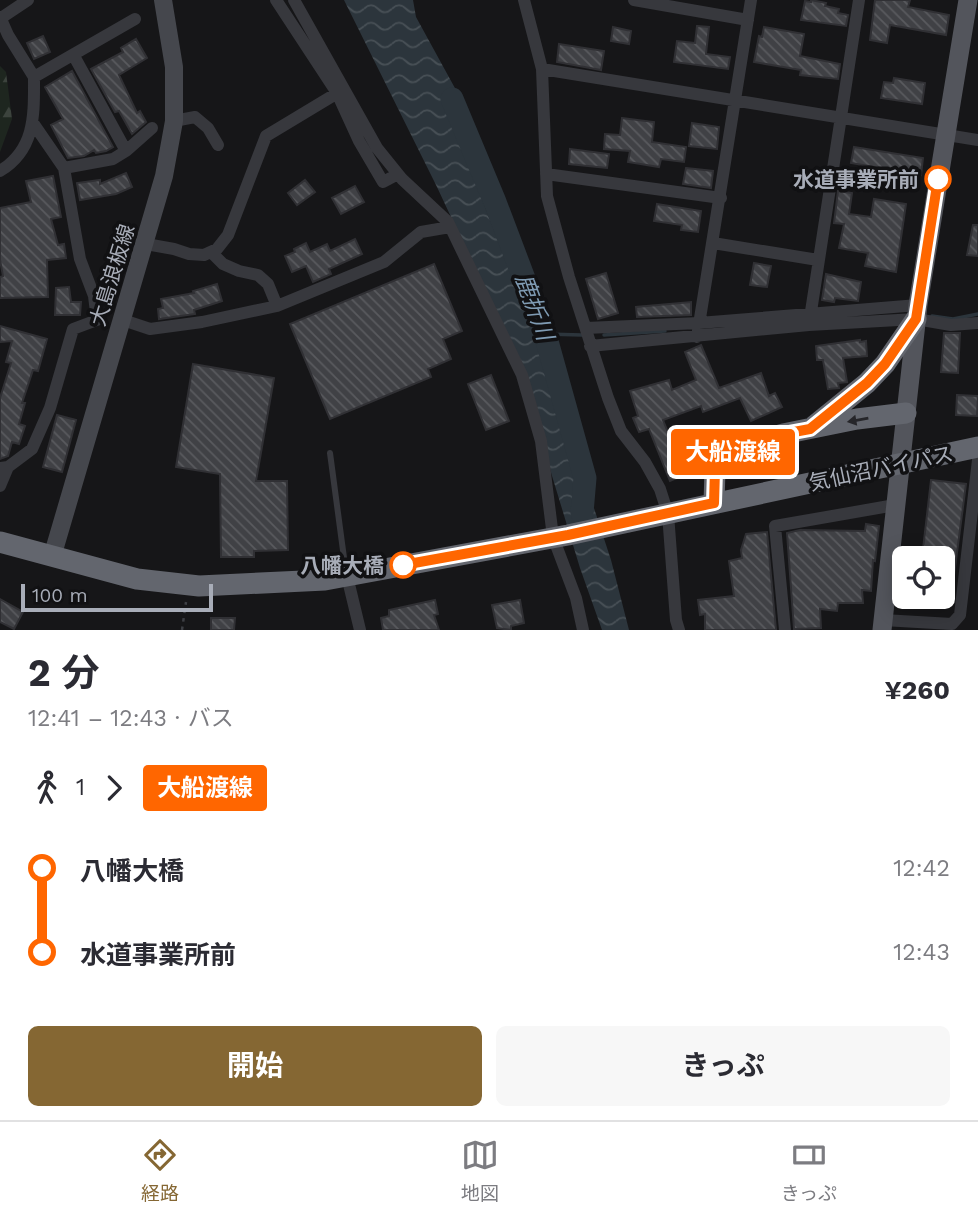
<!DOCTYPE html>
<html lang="ja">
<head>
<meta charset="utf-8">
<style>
  :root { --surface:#fff; --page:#f7f7f7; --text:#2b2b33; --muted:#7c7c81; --line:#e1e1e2; --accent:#856733 }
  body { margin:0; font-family:"Work Sans","Noto Sans JP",sans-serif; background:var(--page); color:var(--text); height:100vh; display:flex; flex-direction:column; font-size:26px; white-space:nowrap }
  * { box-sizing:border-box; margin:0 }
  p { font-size:23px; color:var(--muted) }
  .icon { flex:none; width:38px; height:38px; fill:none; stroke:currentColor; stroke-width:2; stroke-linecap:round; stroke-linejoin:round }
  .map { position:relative; height:630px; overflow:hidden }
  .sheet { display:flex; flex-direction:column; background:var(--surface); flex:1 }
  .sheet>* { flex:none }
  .badge { padding:0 14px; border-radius:5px; font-size:24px; line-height:46px }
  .tools { position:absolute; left:892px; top:546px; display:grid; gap:14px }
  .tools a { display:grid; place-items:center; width:63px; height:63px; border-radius:10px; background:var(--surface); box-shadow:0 4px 18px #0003; font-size:35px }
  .scale { position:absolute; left:21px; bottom:18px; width:192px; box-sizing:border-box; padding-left:7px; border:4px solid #a8adb8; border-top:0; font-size:19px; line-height:24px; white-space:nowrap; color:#a8adb8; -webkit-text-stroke:5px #111113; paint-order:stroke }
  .map>.badge { position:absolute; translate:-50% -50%; box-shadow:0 0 0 4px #fff }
  .legs { display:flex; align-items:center; gap:10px; height:77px; padding:0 28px; font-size:23px }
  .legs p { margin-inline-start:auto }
  .summary { display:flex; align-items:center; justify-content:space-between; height:119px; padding:0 28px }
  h1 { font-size:38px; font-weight:700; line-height:52px }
  .cta { display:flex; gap:14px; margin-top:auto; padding:14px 28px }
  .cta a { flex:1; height:80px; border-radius:10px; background:var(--accent); color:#fff; font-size:28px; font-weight:700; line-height:80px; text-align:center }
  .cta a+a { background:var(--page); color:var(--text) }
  ul { padding:0 28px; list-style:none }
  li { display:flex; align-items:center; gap:24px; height:84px; font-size:26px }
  li i { display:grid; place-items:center; width:10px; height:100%; margin:0 9px; background:currentColor }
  li i::after { content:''; width:18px; height:18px; margin:-9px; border:5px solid; border-radius:50%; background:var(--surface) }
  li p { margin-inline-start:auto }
  li:first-child i { background:linear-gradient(#0000 50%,currentColor 0) }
  li:last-child i { background:linear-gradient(currentColor 50%,#0000 0) }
  .tab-bar { display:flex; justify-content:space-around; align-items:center; height:98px; border-top:2px solid var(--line); background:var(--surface); font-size:19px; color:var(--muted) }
  .tab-bar a { display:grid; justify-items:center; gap:4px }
  .tab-bar .active { color:var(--accent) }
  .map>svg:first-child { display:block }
  .forest { fill:url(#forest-firs) }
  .water { fill:url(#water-waves) }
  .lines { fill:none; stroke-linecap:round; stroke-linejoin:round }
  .stream { stroke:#2c353c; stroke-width:3.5 }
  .river { stroke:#2c353c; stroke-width:23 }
  .building { fill:url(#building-back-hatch); stroke:#303034; stroke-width:2 }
  .path { stroke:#3d3f44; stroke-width:2.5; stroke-dasharray:3.5 5; stroke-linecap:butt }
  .lane { stroke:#37383d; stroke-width:6 }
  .street { stroke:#37383d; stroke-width:12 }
  .secondary { stroke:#45474d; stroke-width:18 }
  .primary { stroke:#53555c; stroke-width:19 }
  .highway { stroke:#63666e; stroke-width:21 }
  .oneway { fill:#26262a }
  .line-1-casing { stroke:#fff; stroke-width:16 }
  .line-1 { stroke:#f60; stroke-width:10 }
  .stop-1-dot { fill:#fff; stroke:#f60; stroke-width:3.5 }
  .labels { text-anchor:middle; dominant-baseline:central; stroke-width:7; stroke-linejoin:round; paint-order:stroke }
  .stop-label { font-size:21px; font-weight:bold; fill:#a8adb8; stroke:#111113; text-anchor:end }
  .street-label { font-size:21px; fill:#a8adb8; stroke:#111113 }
  .water-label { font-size:23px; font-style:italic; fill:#7f9bb3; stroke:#111113 }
</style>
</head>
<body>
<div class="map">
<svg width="978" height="630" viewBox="0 0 978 630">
  <defs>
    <pattern id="forest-firs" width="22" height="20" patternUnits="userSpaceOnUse" patternTransform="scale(1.75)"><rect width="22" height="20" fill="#1e261f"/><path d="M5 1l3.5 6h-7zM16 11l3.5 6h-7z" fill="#3c433d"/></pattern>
    <pattern id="water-waves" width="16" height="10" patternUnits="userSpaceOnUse" patternTransform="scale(1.75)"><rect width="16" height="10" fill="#2c353c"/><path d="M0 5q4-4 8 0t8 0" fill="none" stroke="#485056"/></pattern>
    <pattern id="building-back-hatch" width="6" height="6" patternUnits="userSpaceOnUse" patternTransform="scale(1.75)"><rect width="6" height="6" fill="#404145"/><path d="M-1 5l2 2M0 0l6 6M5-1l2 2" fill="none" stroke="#595a5e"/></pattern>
  </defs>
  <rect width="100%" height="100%" fill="#161618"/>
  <path class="forest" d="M0,66L6,72L12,119L0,152Z"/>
  <path class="water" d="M344,0H413L416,17L462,101L470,168L552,380L611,560L629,630H602L580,568L515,354L437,187Z"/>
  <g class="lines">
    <path class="stream" d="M932,316L953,319L978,314
      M545,334L582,335
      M604,335L665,331"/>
    <path class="river" d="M452,99L495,202L545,334L585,478L582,513"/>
  </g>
  <path class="building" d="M811,0L826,3L825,6L839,9L838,13L848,15L846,26L801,20L805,1L811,2Z
    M875,0H910L908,7L949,15L946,35L890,25L887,43L870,40Z
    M697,26L709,27L706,54L730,57L728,69L674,62L677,41L695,43Z
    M613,27L631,31L629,44L611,41Z
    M764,27L804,34L800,56L840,64L838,79L800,75L801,70L754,62L759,36L762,37Z
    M43,36L50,52L34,59L27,43Z
    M136,39L147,58L119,75L137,113L140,111L146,122L132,134L119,111L115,112L91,69L123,52L121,48Z
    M559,44L604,51L601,70L557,62Z
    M72,71L113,147L106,151L96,153L94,150L84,156L68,158L51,125L63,119L45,87Z
    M894,78L925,83L922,104L881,98L884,82L893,83Z
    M622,118L654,122L652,142L686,147L684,162L661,159L659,167L628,162L630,151L604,149L605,134L620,135Z
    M692,123L719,127L717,149L689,146Z
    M854,147L923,158L921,175L851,163Z
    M570,149L609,154L607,168L569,164Z
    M686,168L713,171L711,188L683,184Z
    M126,173L132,187L116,194L80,200L77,183L100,180V184Z
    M53,176L61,217L51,219L58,245L64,244L66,258L47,260L48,297L0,298V277L3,276L0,260V208L31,202L26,181Z
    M305,180L315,192L297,205L288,193Z
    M355,186L364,202L341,214L332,198Z
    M838,191L852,193L849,214L871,217L874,199L906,204L896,272L865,266L868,253L839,248L844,224L834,223Z
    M657,204L701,211L698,232L681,230L682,225L654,221Z
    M973,225H978V256L967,255Z
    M355,239L362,254L329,269L331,274L313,282L306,266L292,272L285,256L295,252L294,249L306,243L310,252L327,244L330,251Z
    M754,263L771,266L767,287L750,285Z
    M434,264L462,331L443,339L451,359L428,369L431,377L330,419L290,324Z
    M606,273L618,313L598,319L586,279Z
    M826,274L861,282L858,301L835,298L834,302L822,300Z
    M217,284L222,301L194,310L195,314L159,319L158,309L163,308L161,299L194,293L193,291Z
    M69,287L71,302H81L80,315H55L56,288Z
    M691,302V315L637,317L636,307Z
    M0,326L47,339L38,371L33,370L22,403H25L19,424L25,426L19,444L12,442L8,456L0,459V398L11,363L6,362L12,341L0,342Z
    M944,333H960L958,373L941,372Z
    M860,340V342L866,341L867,356L843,358L847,382L838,383L839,388L828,389L823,360H817L816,346Z
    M701,345L719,388L761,373L769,396L775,393L782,407L751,421L740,398L703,412L701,406L663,420L673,445L690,438L702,467L670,481L649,429L639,432L633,418L638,416L630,391L669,380L672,390L696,380L685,352Z
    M193,364L274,378L256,481H287L288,550L254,551V557H221L220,474L176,467Z
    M491,375L509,421L486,430L468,384Z
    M957,395L978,396L977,416L956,415Z
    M57,415L76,420L62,472L43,467Z
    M931,480L966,484L953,583H943V551L923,549Z
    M866,524L879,526L875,561L873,560L871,591L862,590L863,603H838L837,611L820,609L821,628L794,629L787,533L800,530L865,531Z
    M767,532L776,630H705V614L700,615L698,600L734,596L729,561L742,558L741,550L746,534Z
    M0,599L23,612L14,629L0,622Z
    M435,600L438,614L434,615L439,630H383L381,618L389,616V610Z
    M520,600L524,623L511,626V630L497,628L492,605Z
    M211,618H235L234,630H211Z"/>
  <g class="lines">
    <path class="path" d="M182,630L186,602"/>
    <path class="lane" d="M330,453L346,573"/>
    <path class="street" d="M276,0L337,93L359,141L383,182L398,174
      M294,0L377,148L402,179L448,222L522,375L541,441L553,537L576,598L583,630
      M524,0L542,69L547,196L569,277L608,398L621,431L645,462L660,489L668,514L676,620L679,630
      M634,0L748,20
      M0,17L8,35L34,77
      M1,18L28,0
      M74,56L126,151
      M542,69L978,140
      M174,121L195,117L208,128L218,145
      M64,168L113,159L126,151L152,128
      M0,171C36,149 34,114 34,77L135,19
      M546,174L721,198
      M713,243L818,260
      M146,244L174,249L189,254L204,255L217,249L228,235L266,136L344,89
      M211,252L223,264L239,271L258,275L268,284L277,306
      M810,318L859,0
      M123,320L150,329L202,322L277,306L384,262L421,232L450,227
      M586,328L699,323L918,305
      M697,337L751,0
      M590,346L809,325L916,319L951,325L978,323
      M0,468L8,467L32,449L50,408L73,329L97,320L94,296L80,259L64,168L33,123
      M0,486L8,467
      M347,576L360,630
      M883,620L952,624L960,615L978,460
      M785,630L775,526L895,505"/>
    <path class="secondary" d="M52,557L164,176L174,121V67L163,0"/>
    <path class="primary" d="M882,630L918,305L968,0"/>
    <path class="highway" d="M814,426L867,383L885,364L916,319
      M714,503L715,470L727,454L747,444L783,434L857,419L906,413
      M0,542L137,579L199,586L325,580L568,535L978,447"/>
  </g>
  <defs><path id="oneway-solid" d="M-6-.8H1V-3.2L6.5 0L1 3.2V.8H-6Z" transform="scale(1.75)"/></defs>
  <use class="oneway" href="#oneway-solid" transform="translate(858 420) rotate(170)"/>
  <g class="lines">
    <defs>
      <path id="line-1" d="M403,565L568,535L714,503L715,470L727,454L747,444L783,434L810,429L867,383L885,364L916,319L938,179"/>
    </defs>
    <use href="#line-1" class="line-1-casing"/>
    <use href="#line-1" class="line-1"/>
  </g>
  <g class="stop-1-dot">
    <circle cx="938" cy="179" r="12"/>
    <circle cx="403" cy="565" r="12"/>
  </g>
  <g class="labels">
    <g class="stop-label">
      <text x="919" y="179">水道事業所前</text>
      <text x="384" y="565">八幡大橋</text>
    </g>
    <g class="street-label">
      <text transform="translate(112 275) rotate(-73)">大島浪板線</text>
      <text transform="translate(881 468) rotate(-12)">気仙沼バイパス</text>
    </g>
    <g class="water-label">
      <text transform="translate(534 307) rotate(70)">鹿折川</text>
    </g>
  </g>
</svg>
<div class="tools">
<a><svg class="icon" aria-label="locate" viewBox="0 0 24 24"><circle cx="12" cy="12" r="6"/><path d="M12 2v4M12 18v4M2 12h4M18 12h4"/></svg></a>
</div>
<div class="scale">100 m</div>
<b class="badge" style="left:733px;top:452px;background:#f60;color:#fff">大船渡線</b>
</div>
<section class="sheet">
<div class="summary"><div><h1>2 分</h1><p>12:41 – 12:43 · バス</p></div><b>¥260</b></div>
<div class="legs"><svg class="icon" aria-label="walk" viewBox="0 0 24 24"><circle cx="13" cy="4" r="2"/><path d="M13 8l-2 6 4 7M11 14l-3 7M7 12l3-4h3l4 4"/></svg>1<svg class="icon" aria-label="forward" viewBox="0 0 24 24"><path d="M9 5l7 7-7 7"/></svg><b class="badge" style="background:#f60;color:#fff">大船渡線</b></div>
<ul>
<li><i style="color:#f60"></i><b>八幡大橋</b><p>12:42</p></li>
<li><i style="color:#f60"></i><b>水道事業所前</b><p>12:43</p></li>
</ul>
<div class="cta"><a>開始</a><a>きっぷ</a></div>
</section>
<nav class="tab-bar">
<a class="active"><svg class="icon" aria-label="directions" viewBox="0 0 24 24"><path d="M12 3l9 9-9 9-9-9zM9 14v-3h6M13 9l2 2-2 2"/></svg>経路</a>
<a><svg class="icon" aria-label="map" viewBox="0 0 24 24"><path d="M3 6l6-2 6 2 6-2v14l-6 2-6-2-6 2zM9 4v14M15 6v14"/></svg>地図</a>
<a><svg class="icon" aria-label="tickets" viewBox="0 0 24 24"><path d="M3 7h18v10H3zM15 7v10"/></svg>きっぷ</a>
</nav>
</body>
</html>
